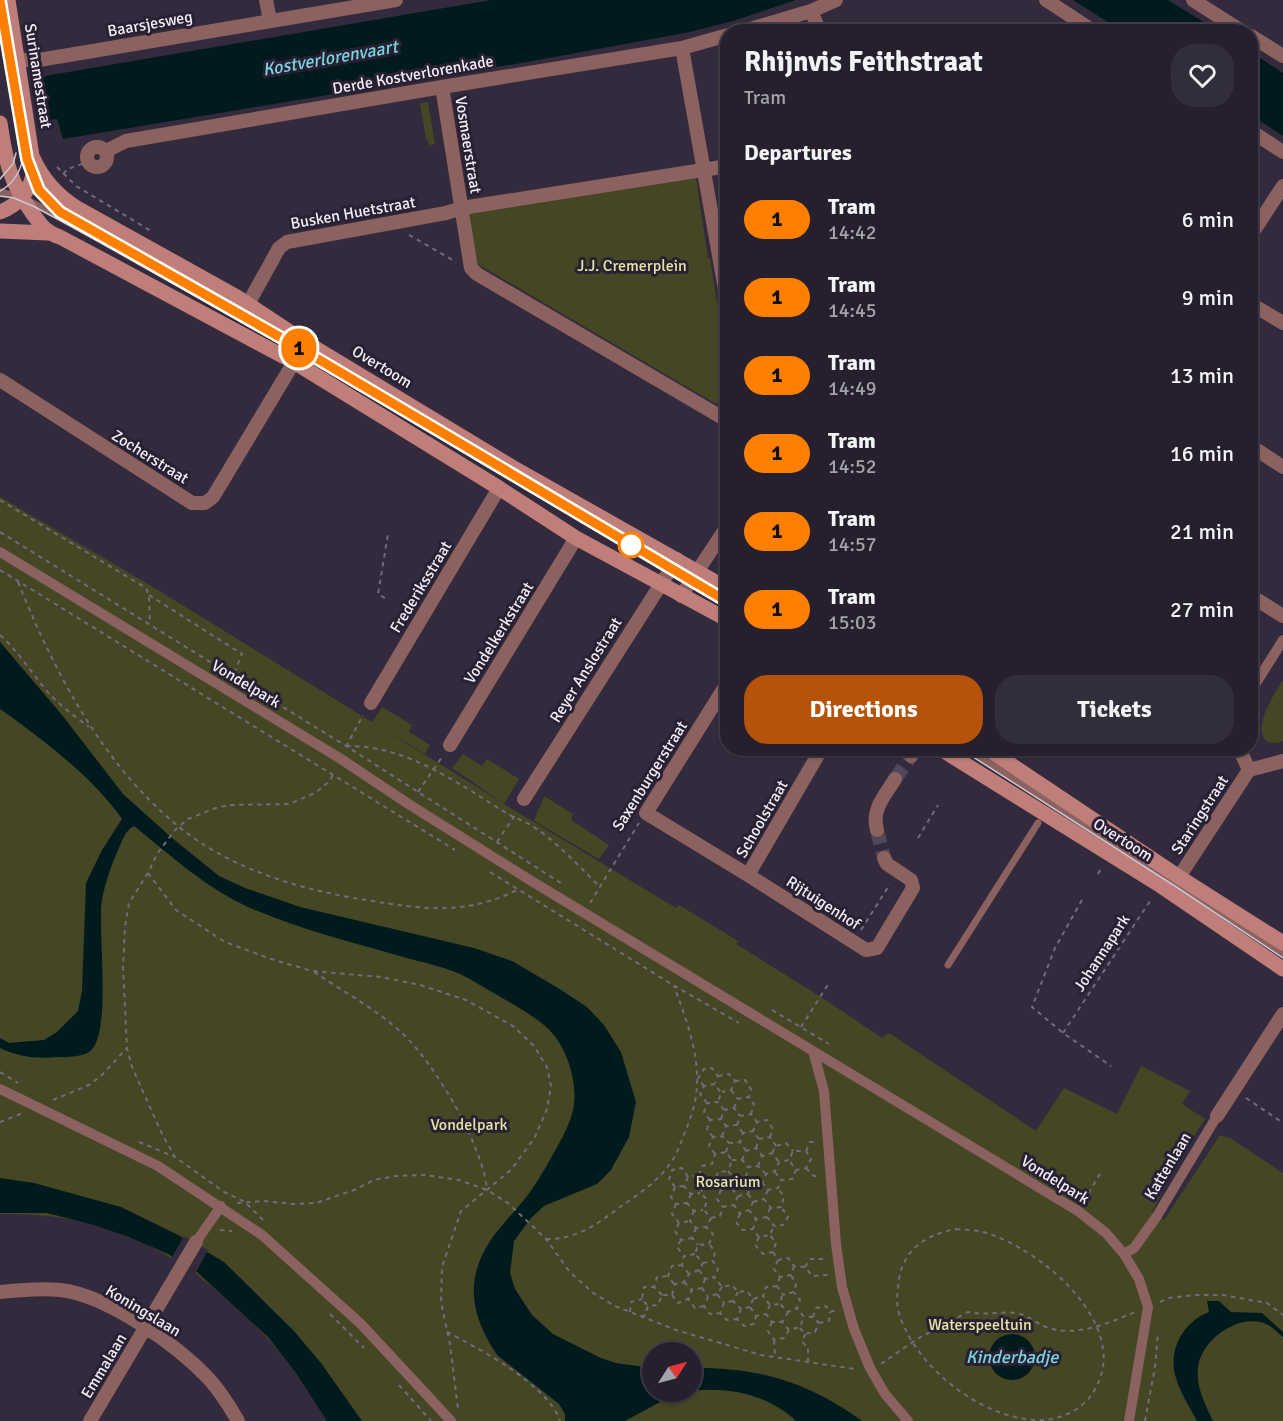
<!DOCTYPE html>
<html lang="en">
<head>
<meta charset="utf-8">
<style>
  :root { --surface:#26202e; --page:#322d3a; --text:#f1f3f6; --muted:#a4a3aa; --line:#423e4a; --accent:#b45309 }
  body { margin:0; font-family:Signika,sans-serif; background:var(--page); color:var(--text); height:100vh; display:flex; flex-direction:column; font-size:22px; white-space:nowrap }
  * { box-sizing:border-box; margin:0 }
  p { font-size:20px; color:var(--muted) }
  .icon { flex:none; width:33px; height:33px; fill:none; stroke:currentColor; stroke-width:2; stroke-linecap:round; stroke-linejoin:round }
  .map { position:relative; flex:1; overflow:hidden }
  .sheet { position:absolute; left:720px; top:24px; width:538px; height:732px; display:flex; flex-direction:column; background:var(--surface); border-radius:24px; box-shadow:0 2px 4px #0004,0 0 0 2px var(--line) }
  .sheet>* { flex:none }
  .badge { padding:0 12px; border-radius:20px; font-size:21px; line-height:39px }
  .needle { width:39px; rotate:54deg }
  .fabs { position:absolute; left:642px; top:1342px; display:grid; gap:12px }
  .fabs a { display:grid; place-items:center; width:60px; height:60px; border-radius:50%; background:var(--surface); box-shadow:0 2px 4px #0004,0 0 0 2px var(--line); font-size:30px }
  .map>.badge { position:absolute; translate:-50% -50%; box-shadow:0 0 0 3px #fff }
  h2 { padding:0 24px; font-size:22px; line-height:54px }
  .round { display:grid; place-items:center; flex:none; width:63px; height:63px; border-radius:24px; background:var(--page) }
  .summary { display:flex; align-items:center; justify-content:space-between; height:102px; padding:0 24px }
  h1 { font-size:28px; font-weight:700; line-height:45px }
  .cta { display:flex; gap:12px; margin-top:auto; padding:12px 24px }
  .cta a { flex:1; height:69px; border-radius:24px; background:var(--accent); color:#fff; font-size:24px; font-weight:700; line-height:69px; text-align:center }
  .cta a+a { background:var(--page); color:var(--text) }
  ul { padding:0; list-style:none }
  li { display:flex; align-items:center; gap:18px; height:78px; padding:0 24px }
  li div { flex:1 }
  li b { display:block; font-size:22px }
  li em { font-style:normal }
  li .badge { min-width:66px; font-weight:700; text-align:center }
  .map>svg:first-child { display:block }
  .green { fill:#454624; fill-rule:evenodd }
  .water { fill:#001a1d }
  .pier { fill:#332b3d }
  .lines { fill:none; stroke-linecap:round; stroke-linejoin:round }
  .minor-tunnel { stroke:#504859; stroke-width:14; stroke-dasharray:14 7; stroke-linecap:butt }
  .path { stroke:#726b7b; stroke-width:2; stroke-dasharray:4.5 4.5; stroke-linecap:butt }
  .service { stroke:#8c6260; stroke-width:7 }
  .pedestrian { stroke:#8c6260; stroke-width:10 }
  .minor { stroke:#8c6260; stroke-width:14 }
  .secondary { stroke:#bf7e7a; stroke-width:15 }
  .tram { stroke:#ccc6d3; stroke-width:1.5 }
  .line-casing { stroke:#fff; stroke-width:14 }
  .line { stroke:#ff7f00; stroke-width:9 }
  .stop-dot { fill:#fff; stroke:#ff7f00; stroke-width:3 }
  .labels { text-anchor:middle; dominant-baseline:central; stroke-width:6; stroke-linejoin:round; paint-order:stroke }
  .street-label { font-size:16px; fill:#f2edf9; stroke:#292133 }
  .park-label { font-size:16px; fill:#e4e7a1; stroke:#292133 }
  .water-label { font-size:18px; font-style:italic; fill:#77d5df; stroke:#292133 }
</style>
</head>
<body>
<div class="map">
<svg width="1283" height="1421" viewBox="0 0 1283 1421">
  <rect width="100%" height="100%" fill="#332b3d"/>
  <path class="green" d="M428,102L435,144L429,145L428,139H426L420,103Z
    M696,178L708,258H710L727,363V395L716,404L476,263L469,212Z
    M0,497L158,590L503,803L452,768L463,754L482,766L487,759L519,779L504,804L676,908L679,905L738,941L736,944L824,999L882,1038L889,1033L1036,1131L1064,1088L1117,1114L1141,1066L1190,1091L1182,1104L1205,1119L1176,1164L1152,1213L1164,1220L1220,1135L1230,1138L1283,1173V1421H329C271,1327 181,1238 68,1219C46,1215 23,1214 0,1214ZM652,1353H692V1392H652Z
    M1283,680V741C1277,743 1269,745 1265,739C1253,727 1275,692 1283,680Z
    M382,707L412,725L409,732L430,745L425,754L372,722Z
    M544,796L573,814L571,820L609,845L599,859L534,821Z"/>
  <path class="water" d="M491,0H796L733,21L690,32L527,62L63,139L57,119L41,121L37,97L40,95L41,80L45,76Z
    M1073,0H1168L1218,31H1122Z
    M1251,52L1283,73V136L1251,115Z
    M0,642L62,715L123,794L172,838L219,876L245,888L300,907L474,948L512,961L558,988L587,1007L604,1025L621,1052L636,1102L629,1137L611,1170L597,1184L544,1206L531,1218L514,1241L510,1273L515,1289L532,1315L553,1334L601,1358L616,1363L652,1368V1392H686L662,1401L625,1421H565V1414L559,1404L497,1355C469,1313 464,1276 495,1234C506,1220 519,1207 530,1192C542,1175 552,1156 562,1138C567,1128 573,1115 574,1104C577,1078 565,1042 545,1026C531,1014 514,1005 499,996C486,989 473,980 460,974C442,966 421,962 403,957C351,942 298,929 248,907C205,887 170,855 134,826C125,831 123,839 119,848C112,863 105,883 102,900C97,929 113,1036 89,1052C81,1057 67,1057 58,1057C37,1059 19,1057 0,1048V1038L9,1043L44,1040L57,1032L78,1011L82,991L86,883L102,850L122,819C93,777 41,738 0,709Z
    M0,1178L34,1183L121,1207L178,1235L224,1262L294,1331L321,1363L362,1421H327L296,1373L268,1337L196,1271L168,1254L129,1237L94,1225L47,1213H0Z
    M1207,1301H1219L1231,1312L1262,1313L1283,1332V1337C1276,1331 1270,1324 1260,1322C1234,1316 1200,1342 1198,1368C1196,1387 1205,1404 1213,1421H1197C1190,1407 1180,1393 1176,1378C1167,1351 1183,1322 1209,1312Z
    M989 1357a23 23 0 1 1 46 0a23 23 0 1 1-46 0Z
    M692,1368C758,1367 808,1382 862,1421H796C769,1395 728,1386 692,1391Z"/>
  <path class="pier" d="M39,95L43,121L0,128V100Z
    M184,1236L208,1250L195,1274L171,1259Z"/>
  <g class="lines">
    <path class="minor-tunnel" d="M895,779L911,756
      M877,830L884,858"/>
    <path class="path" d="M57,167L76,186L151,231
      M63,174L68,169L88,162
      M409,235L456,262
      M0,500L146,588L149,595L150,624
      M0,532L346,746L564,885
      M0,570L455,850
      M18,582C54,671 102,764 178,826C230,869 301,890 366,900C422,909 464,916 517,890
      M149,595L242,654L233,676
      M385,598L378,594L388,534
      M0,635C18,651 30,671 46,690C58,704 74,716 89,727
      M346,746C409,745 461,786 513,817C545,827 576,864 600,887
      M346,747L363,715
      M418,792L442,757
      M918,838L938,805
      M497,842L517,812
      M490,872L673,985L739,1023
      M148,873L176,910L225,942L271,959L312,971L381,977L420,985L466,1000L513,1026L534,1046L547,1067L551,1086L547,1109L535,1137L511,1170L461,1211L442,1267L441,1302L450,1344L458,1409
      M1098,874L1102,867
      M1082,900L1055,948L1032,1007L1063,1033L1111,1066
      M590,903L639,823
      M861,930L890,884
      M314,972C341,990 377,1010 401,1032C434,1062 483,1145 487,1190
      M772,1010L829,1044
      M801,1027L829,983
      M1063,1033L1152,898
      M0,1072L18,1083
      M718,1076L729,1074L735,1081L731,1090L722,1092
      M735,1081L745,1080L751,1089L749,1097
      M704,1086L698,1078L704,1069L712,1068L718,1076L715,1083
      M731,1090L738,1099
      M1246,1098L1283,1123
      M53,1100L89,1085L102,1075L127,1048
      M707,1103L700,1094L704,1086L715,1084L721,1093L718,1102
      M734,1108L738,1099L749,1097L754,1104L751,1114
      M721,1119L724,1110L734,1108L740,1116
      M710,1120L704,1112L707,1103L718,1102L724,1110
      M0,1122L23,1113
      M737,1125L740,1116L751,1114L757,1122
      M722,1136L726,1126L737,1125L743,1133
      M713,1137L707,1129L710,1120L721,1119L726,1126
      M759,1139L753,1131L757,1122L767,1120L773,1129L770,1137
      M139,1142L175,1157
      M756,1148L759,1139L770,1137L776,1146
      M746,1151L740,1142L743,1133L753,1131
      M806,1151L810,1142H816
      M726,1152L729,1143L740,1142
      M772,1153L776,1146L786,1143L793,1151
      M715,1154L709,1146L713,1137L722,1136L729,1143
      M732,1160H742L748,1167
      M742,1160L746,1151L756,1148L762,1156
      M758,1166L762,1156L772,1153L779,1162
      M806,1168L814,1176H819
      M728,1171L734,1178L731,1188L721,1190L715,1182L718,1172Z
      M775,1172L781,1180L792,1179L796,1170L789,1160
      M699,1175L702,1166L712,1164L715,1154L726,1152L732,1160L728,1171
      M688,1177L684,1186L691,1194L700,1193
      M746,1177L748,1167L758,1166L765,1173
      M704,1182H715
      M762,1182L768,1190L778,1188L781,1181
      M751,1185L762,1182L766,1174L775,1171L779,1162L789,1160L793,1151H806L811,1159L806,1168L796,1170
      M684,1186L675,1187L669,1179L672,1170L682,1168L688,1177L699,1175L704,1182
      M675,1187L671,1197L676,1204L687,1203
      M732,1189L738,1196L748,1194L751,1185L746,1177L734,1178
      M721,1190L717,1199L723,1207
      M768,1190L764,1199L771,1208L781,1207L784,1197L778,1188
      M691,1194L687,1203L694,1211L703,1210
      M748,1194L753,1202L749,1210L756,1219
      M738,1196L734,1205L740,1214L749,1210
      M1084,1201L1101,1172
      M753,1202L764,1199
      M237,1203L264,1201L293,1204L316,1203L354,1190L374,1180L396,1176L425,1175L459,1180L487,1190L508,1203L546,1239L569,1271L593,1293L615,1306L676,1330L761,1355L855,1369
      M676,1204L672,1214L679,1223L690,1221
      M770,1208L767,1217L774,1226L783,1225L788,1217L781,1207
      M694,1211L690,1221L696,1228L706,1227
      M740,1214L736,1222L742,1230L753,1229
      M767,1217L756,1219L753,1229L759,1237L770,1235L774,1226
      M711,1218L720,1216L723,1207L734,1205
      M263,1220L245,1202L224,1192L175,1157L162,1134L132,1067L127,1048L123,967L125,927L129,903L148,873L157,854L175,830L188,819L216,808L229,805L289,804L315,793L330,781L333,774
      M679,1223L675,1231L681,1240L692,1238
      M696,1228L692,1238L698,1245
      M956,1229C965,1230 975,1230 983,1232C1042,1248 1141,1332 1089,1398C1079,1411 1058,1420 1041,1420C983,1421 913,1366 898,1310C896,1299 898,1289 899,1279C904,1248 928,1234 956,1229Z
      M220,1230L232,1231
      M759,1237L755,1245L763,1254L773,1252L776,1243L770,1235
      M546,1239C575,1240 598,1224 620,1207C636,1196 654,1184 666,1169C675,1159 680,1145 685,1132C688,1124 692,1115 694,1106C704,1065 688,1024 674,986
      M681,1240L677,1247L683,1255
      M710,1245L715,1252L713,1261
      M773,1252L778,1260L788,1258L794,1266L805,1267L812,1276L829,1275
      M778,1260L774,1269L780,1277L791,1275L794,1266
      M703,1263L713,1261L718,1269L714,1277
      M805,1267L810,1259H825
      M699,1270L705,1279L714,1277L722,1287L732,1285L738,1292L747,1291L753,1299L763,1296
      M689,1274L682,1265L684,1256L695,1254
      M780,1277L777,1286L783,1295L794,1292L796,1284L791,1275
      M705,1279L702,1288L708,1297
      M684,1282L692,1290
      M674,1284L668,1276L672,1266L682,1265
      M777,1286L766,1287L763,1296L770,1305L780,1304
      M722,1287L717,1294L724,1303
      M702,1288L692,1290L688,1299L695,1308L704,1306
      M738,1292L733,1301L741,1309
      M717,1294L708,1297L704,1306L710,1314L720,1313
      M662,1295L654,1287L657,1277L668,1276
      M672,1295L678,1303L688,1299
      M782,1296L780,1304L788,1312L797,1308L800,1300L794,1292
      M753,1299L750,1307L756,1316L766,1314
      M733,1301L724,1303L720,1313L727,1320L737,1319
      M1160,1302L1169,1298L1194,1295H1223L1267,1303L1283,1315
      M647,1305L642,1299L644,1287H654
      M770,1305L766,1314L772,1322H782
      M750,1307L741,1309L737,1319L744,1326L754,1324L756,1316
      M630,1312L631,1302L642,1299
      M788,1312L782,1322L789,1330L800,1327L804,1317L797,1308
      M330,1314L364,1348
      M641,1317L645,1315L648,1306L658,1305L662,1295H672L675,1284L684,1282L689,1274L699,1270L703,1263L695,1254L698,1245L709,1244L713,1234L706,1227L711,1218L704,1210L707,1200L701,1193L704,1182
      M813,1317L816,1308L826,1306L830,1312L837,1310
      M772,1322L768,1331L774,1340L784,1338L789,1330
      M819,1323L829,1321L830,1312
      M800,1328L805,1334L815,1332L819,1323L813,1317H804
      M447,1332C480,1349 548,1385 560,1421
      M805,1334L802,1342L808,1347V1361
      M774,1340L775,1355
      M881,1364L917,1339L968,1312C987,1316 998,1311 1015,1313C1028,1314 1037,1325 1049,1328C1077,1337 1109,1323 1135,1312
      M399,1385L431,1421
      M1145,1421L1155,1367L1158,1332"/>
    <path class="service" d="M0,192L19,197
      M29,201L58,216L300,352L728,606
      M965,748L1283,954
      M948,965L1038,823"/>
    <path class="pedestrian" d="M0,552L341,759L410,805L533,882L1078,1211L1106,1233L1124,1254L1139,1279L1148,1307L1129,1421
      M1251,691L1283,640
      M813,1051L824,1091L836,1244L842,1287L854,1329L870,1368L885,1394L908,1421
      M0,1089L158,1166L262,1235L361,1324L451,1421
      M196,1242L221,1206
      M1124,1254L1134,1248L1157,1216L1217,1116"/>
    <path class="minor" d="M266,0L270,20
      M1046,0L1095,32
      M1193,0L1243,32
      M811,11L820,32
      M740,32L811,11L836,0
      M1251,36L1283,56
      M682,48L728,306
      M17,60H39L396,0
      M442,87L471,268L477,274L728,421
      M1251,131L1283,152
      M87 157a10 10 0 1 1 20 0a10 10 0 1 1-20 0Z
      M106,151L126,141L442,87L682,48L728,35
      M1251,235L1283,186
      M248,304L279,248L287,242L446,213L462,208L728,166
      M1251,304L1283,323
      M0,380L192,503H205L213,497L294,362
      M1251,446L1283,467
      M681,596L728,525
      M1251,596L1283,616
      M728,682L646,813L748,875L866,950L877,948L913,888L911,880L887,864L884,858
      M371,703L499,488
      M450,745L576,538
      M1239,748L1249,770L1283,761
      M911,756L917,748
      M524,799L677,559
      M877,830C871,809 885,796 895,779
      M748,875L822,748
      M1179,877L1249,770
      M1217,1116L1283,1014
      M0,1292C19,1290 41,1288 60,1290C107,1295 177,1345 209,1379C220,1391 230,1407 238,1421
      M90,1421L196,1242"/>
    <path class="secondary" d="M0,123C6,162 9,181 33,214C41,225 46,233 60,237L294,362L499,488L576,538L728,620
      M33,158C42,178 58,196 77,208L237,297L305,342L512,467L728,589
      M0,212C19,205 32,189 34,169L8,0
      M0,231L48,233
      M939,748L1161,886L1283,969
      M986,748L1179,877L1283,943"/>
    <path class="tram" d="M0,1L27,159L39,190L50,203L67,217
      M0,179L13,164L16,153
      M0,191C15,183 22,168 24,152
      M0,196L14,198L35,207C270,333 498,473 728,609
      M959,748L1178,888L1283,958"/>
  </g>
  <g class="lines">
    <defs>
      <path id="line" d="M0,1L27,159L39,190L60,212L301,349L728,602"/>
    </defs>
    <use href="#line" class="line-casing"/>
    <use href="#line" class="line"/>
  </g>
  <circle class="stop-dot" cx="631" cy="545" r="12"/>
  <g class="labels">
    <g class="street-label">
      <text transform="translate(150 24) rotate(-10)">Baarsjesweg</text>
      <text transform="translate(413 75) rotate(-10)">Derde Kostverlorenkade</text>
      <text transform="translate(38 76) rotate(81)">Surinamestraat</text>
      <text transform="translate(468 145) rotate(81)">Vosmaerstraat</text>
      <text transform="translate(353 213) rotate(-10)">Busken Huetstraat</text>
      <text transform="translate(382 367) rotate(31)">Overtoom</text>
      <text transform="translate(150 457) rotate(32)">Zocherstraat</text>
      <text transform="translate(421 587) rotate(-59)">Frederiksstraat</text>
      <text transform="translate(499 633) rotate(-58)">Vondelkerkstraat</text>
      <text transform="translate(586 670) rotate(-58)">Reyer Anslostraat</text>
      <text transform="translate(246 684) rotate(31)">Vondelpark</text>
      <text transform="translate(650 776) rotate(-58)">Saxenburgerstraat</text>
      <text transform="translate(1200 815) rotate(-57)">Staringstraat</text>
      <text transform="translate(762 819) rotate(-60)">Schoolstraat</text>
      <text transform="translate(1123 840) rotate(32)">Overtoom</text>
      <text transform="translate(823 903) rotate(33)">Rijtuigenhof</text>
      <text transform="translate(1102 953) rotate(-57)">Johannapark</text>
      <text transform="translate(1168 1166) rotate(-59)">Kattenlaan</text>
      <text transform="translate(1055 1180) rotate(32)">Vondelpark</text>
      <text transform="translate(143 1311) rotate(31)">Koningslaan</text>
      <text transform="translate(104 1366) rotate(-59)">Emmalaan</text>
    </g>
    <g class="park-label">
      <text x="632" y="266">J.J. Cremerplein</text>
      <text x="469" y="1125">Vondelpark</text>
      <text x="728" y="1182">Rosarium</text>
      <text x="980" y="1325">Waterspeeltuin</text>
    </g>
    <g class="water-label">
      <text transform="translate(330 58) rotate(-10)">Kostverlorenvaart</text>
      <text x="1012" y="1357">Kinderbadje</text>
    </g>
  </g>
</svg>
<div class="fabs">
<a><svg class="needle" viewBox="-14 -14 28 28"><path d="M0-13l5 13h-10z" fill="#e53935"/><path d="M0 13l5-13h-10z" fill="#a4a3aa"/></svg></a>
</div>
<b class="badge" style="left:299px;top:348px;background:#ff7f00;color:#111">1</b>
<section class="sheet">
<div class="summary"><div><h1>Rhijnvis Feithstraat</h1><p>Tram</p></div><a class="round"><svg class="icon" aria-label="heart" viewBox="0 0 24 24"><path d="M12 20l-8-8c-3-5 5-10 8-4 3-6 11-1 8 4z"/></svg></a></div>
<h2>Departures</h2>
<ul>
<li><span class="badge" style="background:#ff7f00;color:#111">1</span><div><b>Tram</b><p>14:42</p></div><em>6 min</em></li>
<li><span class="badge" style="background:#ff7f00;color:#111">1</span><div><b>Tram</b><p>14:45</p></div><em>9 min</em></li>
<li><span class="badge" style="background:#ff7f00;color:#111">1</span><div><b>Tram</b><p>14:49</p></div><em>13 min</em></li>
<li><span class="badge" style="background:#ff7f00;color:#111">1</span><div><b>Tram</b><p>14:52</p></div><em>16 min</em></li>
<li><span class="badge" style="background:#ff7f00;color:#111">1</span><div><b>Tram</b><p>14:57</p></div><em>21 min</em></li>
<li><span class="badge" style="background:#ff7f00;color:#111">1</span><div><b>Tram</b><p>15:03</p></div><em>27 min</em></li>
</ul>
<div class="cta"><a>Directions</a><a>Tickets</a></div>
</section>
</div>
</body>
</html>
